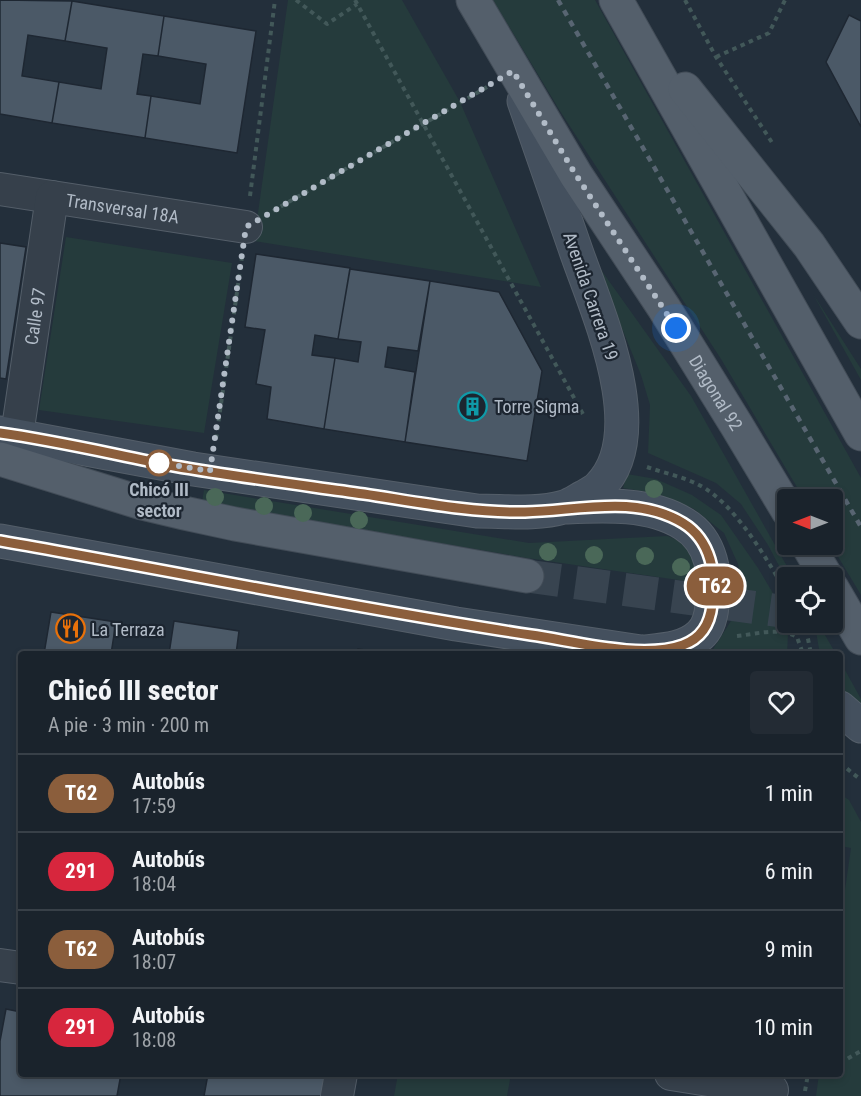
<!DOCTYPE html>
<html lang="es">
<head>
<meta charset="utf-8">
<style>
  :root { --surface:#1a232c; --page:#232b34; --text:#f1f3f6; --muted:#9fa4a9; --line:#384048 }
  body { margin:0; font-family:"Roboto Condensed",sans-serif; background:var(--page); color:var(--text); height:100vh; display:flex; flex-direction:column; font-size:22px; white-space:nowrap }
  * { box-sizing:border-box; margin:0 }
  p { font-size:20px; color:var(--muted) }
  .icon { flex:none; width:33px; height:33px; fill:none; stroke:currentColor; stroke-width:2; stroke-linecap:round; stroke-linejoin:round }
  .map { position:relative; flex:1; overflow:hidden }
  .side { position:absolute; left:18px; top:651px; width:825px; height:426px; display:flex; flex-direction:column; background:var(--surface); border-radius:6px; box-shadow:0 3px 9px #0003,0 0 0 2px var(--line) }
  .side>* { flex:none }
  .badge { padding:0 12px; border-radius:20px; font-size:21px; line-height:39px }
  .needle { width:39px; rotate:270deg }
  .buttons { position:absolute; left:777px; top:489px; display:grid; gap:12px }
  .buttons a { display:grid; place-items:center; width:66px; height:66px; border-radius:6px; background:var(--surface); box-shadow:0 3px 9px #0003,0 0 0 2px var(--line); font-size:30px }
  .you { position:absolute; width:30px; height:30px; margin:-15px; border:4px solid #fff; border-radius:50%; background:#1a73e8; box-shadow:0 0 0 9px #1a73e833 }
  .map>.badge { position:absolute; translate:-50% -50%; box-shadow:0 0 0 3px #fff }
  .round { display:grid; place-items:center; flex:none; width:63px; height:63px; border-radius:6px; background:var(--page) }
  .summary { display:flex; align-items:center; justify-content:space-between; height:102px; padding:0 30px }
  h1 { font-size:28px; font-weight:800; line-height:45px }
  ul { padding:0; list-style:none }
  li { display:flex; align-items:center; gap:18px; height:78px; padding:0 30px; border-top:2px solid var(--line) }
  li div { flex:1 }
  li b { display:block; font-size:22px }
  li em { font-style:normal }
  li .badge { min-width:66px; font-weight:700; text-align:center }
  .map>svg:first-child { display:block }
  .green { fill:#253b3c }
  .building { fill:#4b5967; stroke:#1e2732; stroke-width:1.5 }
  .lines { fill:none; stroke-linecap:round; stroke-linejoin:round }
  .primary-tunnel { stroke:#384450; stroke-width:33; stroke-dasharray:33 16; stroke-linecap:butt }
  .street-casing { stroke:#545e69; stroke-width:34 }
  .secondary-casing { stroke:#545e69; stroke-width:35 }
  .primary-casing { stroke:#424c57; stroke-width:35 }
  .path { stroke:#425859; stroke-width:4; stroke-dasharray:4.5 4.5; stroke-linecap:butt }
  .street { stroke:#36404b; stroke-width:32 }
  .secondary { stroke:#44505e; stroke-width:33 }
  .primary { stroke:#545f6b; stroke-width:33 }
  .rail { stroke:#586572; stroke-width:4.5; stroke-dasharray:6 6; stroke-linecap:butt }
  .tree { fill:#4a6858 }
  .line-casing { stroke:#fff; stroke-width:14 }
  .line { stroke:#8b5e3c; stroke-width:9 }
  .walk { stroke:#b1bbc7; stroke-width:6; stroke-dasharray:0 10.8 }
  .stop-dot { fill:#fff; stroke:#8b5e3c; stroke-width:3 }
  .labels { text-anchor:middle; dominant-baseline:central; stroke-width:4.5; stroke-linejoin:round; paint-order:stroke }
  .street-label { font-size:18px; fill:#b1bbc7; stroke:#1c2530 }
  .poi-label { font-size:18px; fill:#b1bbc7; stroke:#1c2530; text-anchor:start }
  .stop-label { font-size:18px; font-weight:bold; fill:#b1bbc7; stroke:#1c2530 }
</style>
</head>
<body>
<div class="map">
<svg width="861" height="1096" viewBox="0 0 861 1096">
  <rect width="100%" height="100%" fill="#232f3b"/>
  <path class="green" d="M288,0H402L460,102L541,287L254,241Z
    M493,0H595L861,478V595L831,545L832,544V500L804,499L721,359L560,111Z
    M66,237L232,263L204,433L39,410Z
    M594,260L691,396L793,577L788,578L787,581L768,545L741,504L716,483L648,453L650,405L641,375Z
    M813,294L861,369V380Z
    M627,474L656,479L692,495L721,515L758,568L777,600L788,634L787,654H710L731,621L743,590L738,564L724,533L694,509L658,494L623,488Z
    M204,490L529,543L667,536C692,544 694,560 699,583L527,558L202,502Z
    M811,623H818L836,654H820L816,632Z
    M840,661L861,699V711L840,690Z
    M840,794L849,800L861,822V1096H816L819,1074H840V925L851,848L840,846Z
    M398,1074H511L507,1096H394Z"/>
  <path class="building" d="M0,0L72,1L65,41L28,35L22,76L59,82L52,123L0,114Z
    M72,1L164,16L158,56L143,54L137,94L151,96L145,138L52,123L59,82L101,89L107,48L65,41Z
    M849,15L861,21V127L826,62Z
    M164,16L256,31L237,153L145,138L151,96L200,104L206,64L158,56Z
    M0,243L26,247L6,379L0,378Z
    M256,254L350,268L338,339L315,335L312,355L335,358L324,429L267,419L271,387L256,384L265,330L245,327Z
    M350,269L430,281L418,351L388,347L385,367L415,372L405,442L324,429L335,358L358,362L361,342L338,339Z
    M430,281L499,292L542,371L527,461L405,442Z
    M51,612L116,622L111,654H44Z
    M174,621L239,631L236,654H169Z
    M358,649L391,654H358Z
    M6,1009L21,1012V1074H121L117,1096H0V1041Z
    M208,1074H340L336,1096H204Z"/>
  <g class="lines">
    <path class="primary-tunnel" d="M527,576L788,612"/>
    <defs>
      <g id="street">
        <path id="s1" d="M0,189L246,227"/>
        <path id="s2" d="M17,435L52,197"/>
        <path d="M0,965L21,968"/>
        <path d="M671,1074L772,1090"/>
        <path d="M337,1096L341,1074"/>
      </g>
      <path id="secondary" d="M0,433L193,469L477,511C506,511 536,515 564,507C571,505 578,500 584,497C589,494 595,491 599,487C654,433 595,307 575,248C558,199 541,150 524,101
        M567,507C605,505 651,503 684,524C712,541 717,576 712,606C711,616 708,628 700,635C685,649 664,650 644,652
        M0,541L456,624L654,654
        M840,708L861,726"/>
      <g id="primary">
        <path id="s3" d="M473,0L576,175L664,308L737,426L788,511"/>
        <path d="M616,0L861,434"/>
        <path d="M685,89L809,245L861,322"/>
        <path d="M0,459L142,503L184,513L235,524L527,576"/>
        <path d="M807,544L827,578"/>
        <path d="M832,588L861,638"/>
      </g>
    </defs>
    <use href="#street" class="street-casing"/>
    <use href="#secondary" class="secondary-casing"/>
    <use href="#primary" class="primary-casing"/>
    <path class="path" d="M296,0L327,24L357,4
      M355,0L584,416
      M685,0L716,57L773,144
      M716,57L769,33L785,0
      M250,196L275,0
      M273,211L487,87
      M216,439L242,257
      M647,467C664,473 684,477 699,485C735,503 769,562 788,596
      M801,622L807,634L811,654
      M737,636C757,634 779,627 797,637L803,654
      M840,763L861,780
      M840,1063L861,1051
      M805,1091L808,1074"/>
    <use href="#street" class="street"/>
    <use href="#secondary" class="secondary"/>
    <use href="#primary" class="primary"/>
    <path class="rail" d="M558,0L861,527"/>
  </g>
  <g class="tree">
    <circle cx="654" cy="489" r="9"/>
    <circle cx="215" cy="497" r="9"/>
    <circle cx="264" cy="506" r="9"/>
    <circle cx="303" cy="513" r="9"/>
    <circle cx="359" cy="520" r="9"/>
    <circle cx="548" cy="552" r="9"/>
    <circle cx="594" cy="555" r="9"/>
    <circle cx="645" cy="556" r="9"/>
    <circle cx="681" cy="567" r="9"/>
  </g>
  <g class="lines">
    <defs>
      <path id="line" d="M0,433C58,441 116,455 174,466C237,477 301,485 364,494C417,502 471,513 525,512C577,511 635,494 683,523C711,540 717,575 712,605C710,624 702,638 683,645C642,660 574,641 531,635C353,608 177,572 0,541"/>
    </defs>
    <use href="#line" class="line-casing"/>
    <use href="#line" class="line"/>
    <path class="walk" d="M159,463L153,462L210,471L246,227L513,71L576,175L676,328"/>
  </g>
  <defs>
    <symbol id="building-ring" viewBox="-11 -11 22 22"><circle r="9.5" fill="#1c2530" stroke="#0f9aa8" stroke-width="1.5"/><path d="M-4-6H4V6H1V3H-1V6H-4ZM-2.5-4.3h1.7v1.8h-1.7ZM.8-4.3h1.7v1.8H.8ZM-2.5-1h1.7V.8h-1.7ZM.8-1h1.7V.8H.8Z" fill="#0f9aa8"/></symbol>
    <symbol id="restaurant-ring" viewBox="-11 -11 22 22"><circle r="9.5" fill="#1c2530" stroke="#e8710a" stroke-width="1.5"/><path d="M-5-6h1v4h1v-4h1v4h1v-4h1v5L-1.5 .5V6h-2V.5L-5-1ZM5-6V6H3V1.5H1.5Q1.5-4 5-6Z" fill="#e8710a"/></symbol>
  </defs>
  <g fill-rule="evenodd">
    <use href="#building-ring" x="456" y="390" width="33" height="33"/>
    <use href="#restaurant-ring" x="54" y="612" width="33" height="33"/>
  </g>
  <circle class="stop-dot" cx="159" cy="463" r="12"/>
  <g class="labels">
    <g class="street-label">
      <text stroke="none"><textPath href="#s1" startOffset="124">Transversal 18A</textPath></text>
      <text transform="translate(591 296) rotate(71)">Avenida Carrera 19</text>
      <text stroke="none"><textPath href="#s2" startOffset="120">Calle 97</textPath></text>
      <text stroke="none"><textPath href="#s3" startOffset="462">Diagonal 92</textPath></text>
    </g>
    <g class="poi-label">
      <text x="494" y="406">Torre Sigma</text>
      <text x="91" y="629">La Terraza</text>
    </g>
    <g class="stop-label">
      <text x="159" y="489">Chicó III<tspan x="159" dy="21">sector</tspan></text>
    </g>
  </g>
</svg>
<div class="buttons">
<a><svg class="needle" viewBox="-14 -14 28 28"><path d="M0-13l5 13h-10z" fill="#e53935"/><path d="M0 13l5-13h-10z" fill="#9fa4a9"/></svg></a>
<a><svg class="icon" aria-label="locate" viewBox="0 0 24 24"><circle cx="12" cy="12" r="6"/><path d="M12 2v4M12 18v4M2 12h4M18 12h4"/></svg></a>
</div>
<div class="you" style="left:676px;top:328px"></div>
<b class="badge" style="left:715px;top:586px;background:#8b5e3c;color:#fff">T62</b>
<section class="side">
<div class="summary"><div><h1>Chicó III sector</h1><p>A pie · 3 min · 200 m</p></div><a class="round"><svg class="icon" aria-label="heart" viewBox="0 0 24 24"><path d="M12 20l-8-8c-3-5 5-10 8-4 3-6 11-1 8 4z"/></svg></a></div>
<ul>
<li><span class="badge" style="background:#8b5e3c;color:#fff">T62</span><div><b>Autobús</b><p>17:59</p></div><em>1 min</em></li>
<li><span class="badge" style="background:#d7263d;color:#fff">291</span><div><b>Autobús</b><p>18:04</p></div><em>6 min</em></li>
<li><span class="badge" style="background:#8b5e3c;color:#fff">T62</span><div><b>Autobús</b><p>18:07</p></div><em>9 min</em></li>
<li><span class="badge" style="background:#d7263d;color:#fff">291</span><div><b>Autobús</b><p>18:08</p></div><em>10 min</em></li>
</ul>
</section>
</div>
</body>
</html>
